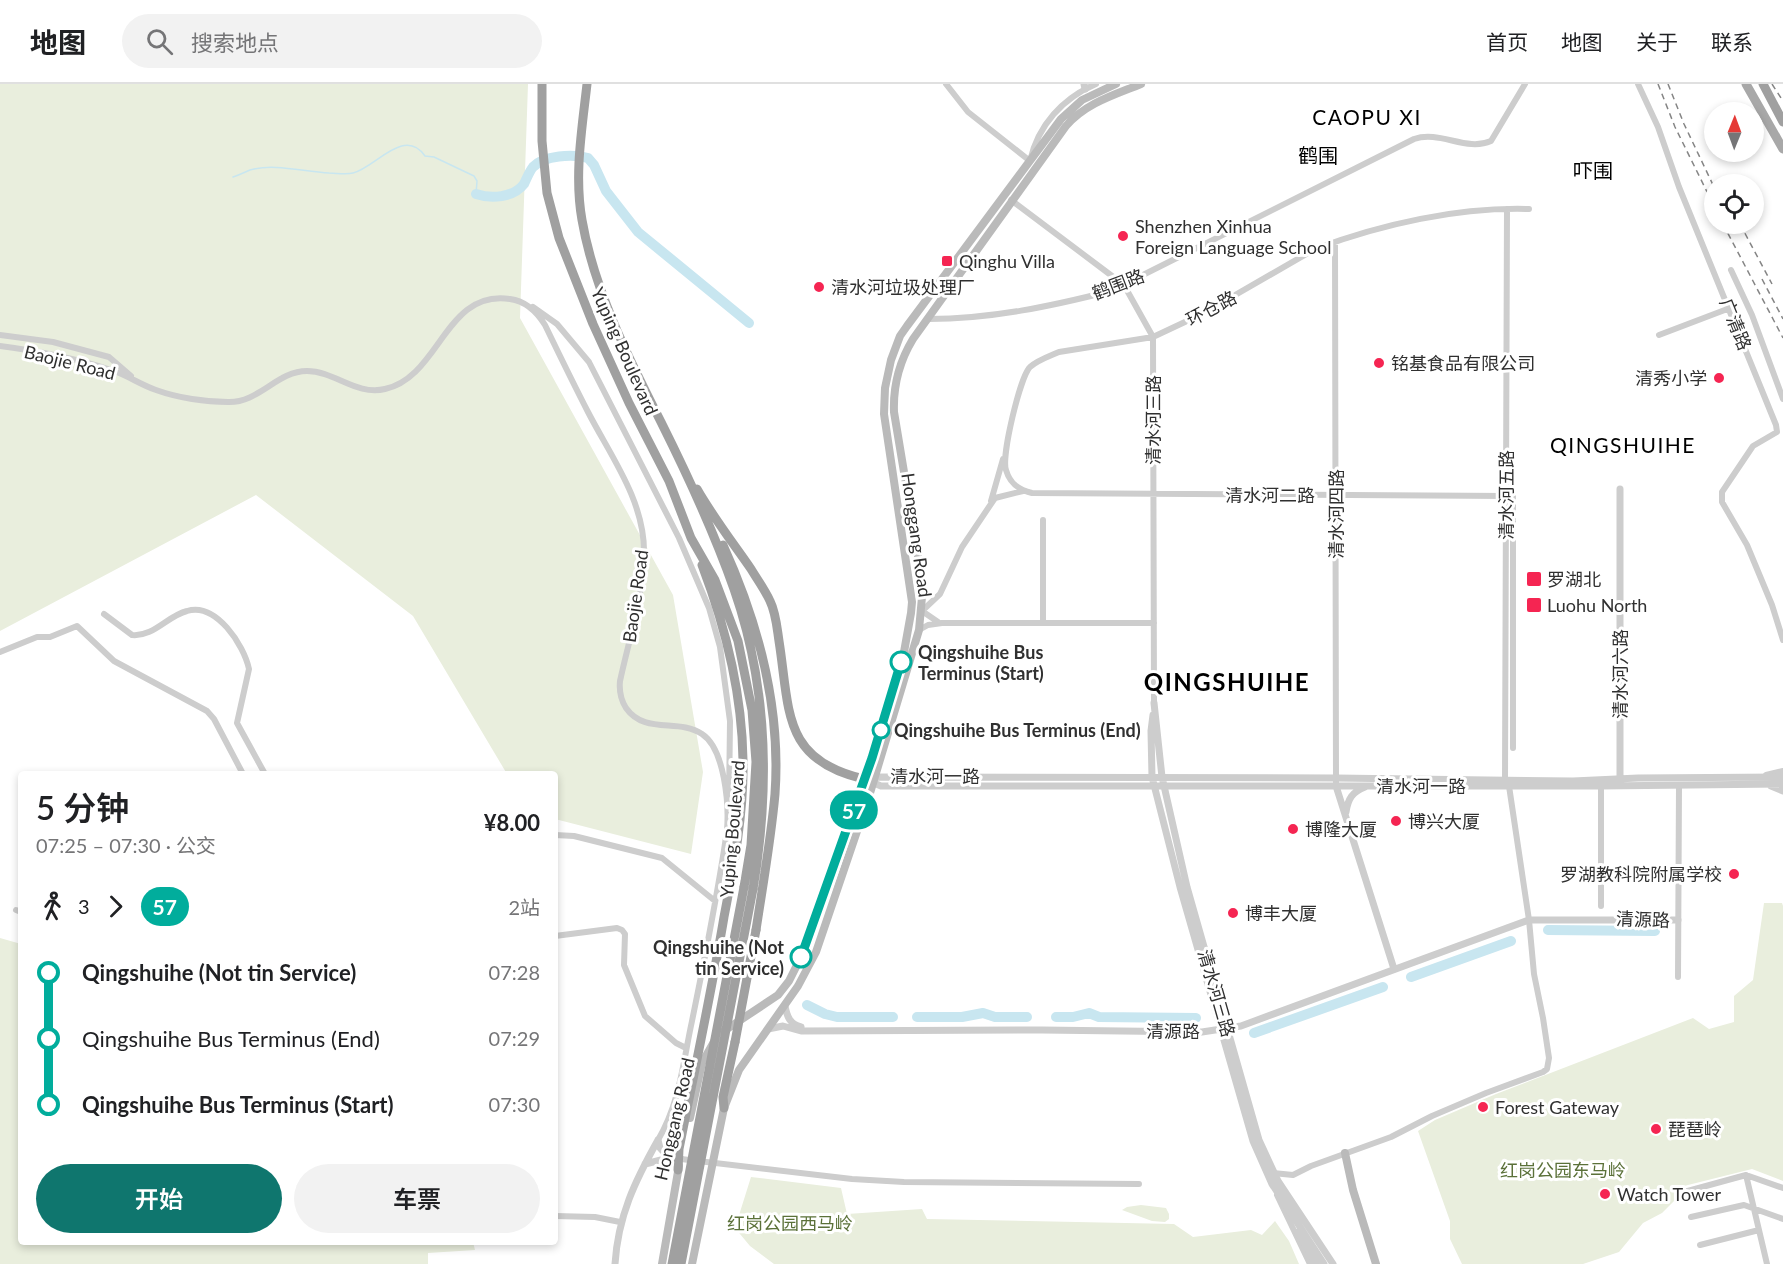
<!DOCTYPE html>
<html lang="zh">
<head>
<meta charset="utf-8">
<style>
  :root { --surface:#fff; --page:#f2f2f2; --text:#202124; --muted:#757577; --line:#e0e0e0; --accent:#0f766e }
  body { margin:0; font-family:Lato,"Noto Sans SC",sans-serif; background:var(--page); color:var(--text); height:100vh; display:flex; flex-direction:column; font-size:22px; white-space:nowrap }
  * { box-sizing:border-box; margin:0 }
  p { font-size:20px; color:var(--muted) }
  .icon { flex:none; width:33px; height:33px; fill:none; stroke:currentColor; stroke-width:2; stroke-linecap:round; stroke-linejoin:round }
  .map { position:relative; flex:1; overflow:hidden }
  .panel { position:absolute; left:18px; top:687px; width:540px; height:474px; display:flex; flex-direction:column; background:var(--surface); border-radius:6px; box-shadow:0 3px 9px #0003 }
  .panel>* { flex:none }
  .badge { padding:0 12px; border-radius:20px; font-size:21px; line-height:39px }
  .needle { width:39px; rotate:1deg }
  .controls { position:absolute; left:1704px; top:18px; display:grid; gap:12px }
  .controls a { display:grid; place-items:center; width:60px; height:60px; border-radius:50%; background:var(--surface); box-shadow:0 3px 9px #0003; font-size:30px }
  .map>.badge { position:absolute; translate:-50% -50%; box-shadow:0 0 0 3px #fff }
  .legs { display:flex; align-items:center; gap:9px; height:66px; padding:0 18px; font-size:20px }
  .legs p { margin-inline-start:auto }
  .headline { display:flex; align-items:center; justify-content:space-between; height:102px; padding:0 18px }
  h1 { font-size:33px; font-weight:600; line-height:45px }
  .action { display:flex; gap:12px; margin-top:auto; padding:12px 18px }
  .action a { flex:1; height:69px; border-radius:36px; background:var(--accent); color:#fff; font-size:24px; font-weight:600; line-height:69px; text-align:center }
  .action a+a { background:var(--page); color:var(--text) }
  ul { padding:0 18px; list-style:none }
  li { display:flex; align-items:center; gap:21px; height:66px; font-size:22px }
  li i { display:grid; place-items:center; width:9px; height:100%; margin:0 8px; background:currentColor }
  li i::after { content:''; width:15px; height:15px; margin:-8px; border:4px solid; border-radius:50%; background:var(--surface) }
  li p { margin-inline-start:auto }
  li:first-child i { background:linear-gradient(#0000 50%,currentColor 0) }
  li:last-child i { background:linear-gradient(currentColor 50%,#0000 0) }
  header { display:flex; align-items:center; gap:36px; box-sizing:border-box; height:84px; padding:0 30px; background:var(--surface); border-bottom:2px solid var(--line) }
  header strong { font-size:28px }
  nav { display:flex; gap:33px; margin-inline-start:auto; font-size:21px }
  .search { width:420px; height:54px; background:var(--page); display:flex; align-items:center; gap:15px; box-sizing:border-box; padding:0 21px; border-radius:33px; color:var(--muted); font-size:22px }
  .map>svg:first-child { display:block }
  .green { fill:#e9eedd }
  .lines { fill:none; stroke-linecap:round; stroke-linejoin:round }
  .stream { stroke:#c8e6f0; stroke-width:1.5 }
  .river { stroke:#c8e6f0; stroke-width:10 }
  .minor { stroke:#cdcdcd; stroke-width:6 }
  .tertiary { stroke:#cdcdcd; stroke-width:7 }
  .secondary { stroke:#bababa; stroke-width:8 }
  .primary { stroke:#a8a8a8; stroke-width:9 }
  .trunk { stroke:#a0a0a0; stroke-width:9 }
  .rail { stroke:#858585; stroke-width:1.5; stroke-dasharray:6 4.5; stroke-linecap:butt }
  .trunk-bridge { stroke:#a0a0a0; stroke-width:9 }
  .line-1-casing { stroke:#fff; stroke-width:14 }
  .line-1 { stroke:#01ad9c; stroke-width:9 }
  .poi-dot { fill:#f52552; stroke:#fff; stroke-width:2 }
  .stop-1-dot { fill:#fff; stroke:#01ad9c; stroke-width:3 }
  .labels { text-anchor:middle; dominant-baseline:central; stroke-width:6; stroke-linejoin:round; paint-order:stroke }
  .poi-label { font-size:18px; fill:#303030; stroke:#fff; text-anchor:start }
  .street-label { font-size:18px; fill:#303030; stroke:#fff }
  .stop-label { font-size:18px; font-weight:bold; fill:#303030; stroke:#fff; text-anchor:start }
  .park-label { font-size:18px; fill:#5b7139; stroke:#fff }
  .neighbourhood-label { font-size:20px; fill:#000; stroke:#fff }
  .quarter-label { font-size:21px; letter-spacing:1.5px; fill:#000; stroke:#fff }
  .district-label { font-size:24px; font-weight:bold; letter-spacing:1.5px; fill:#000; stroke:#fff }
</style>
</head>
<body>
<header>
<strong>地图</strong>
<div class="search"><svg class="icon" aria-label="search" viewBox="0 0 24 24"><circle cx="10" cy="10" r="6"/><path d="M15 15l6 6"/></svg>搜索地点</div>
<nav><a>首页</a><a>地图</a><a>关于</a><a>联系</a></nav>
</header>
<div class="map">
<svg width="1783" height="1180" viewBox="0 0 1783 1180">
  <rect width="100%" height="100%" fill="#fff"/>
  <path class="green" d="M0,0H528L520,234L673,511L703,688L691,770L555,735V690H507L413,532L256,411L0,547Z
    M1764,819H1782L1783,822V1097L1752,1085L1680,1103L1674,1117L1662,1129L1643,1139L1619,1168L1583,1180H1462L1450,1155V1137L1418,1047L1435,1036L1496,1010L1693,934L1709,945L1734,938V912L1753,896Z
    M0,854L21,860V1158H473L475,1166L428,1169V1180H0Z
    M751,1093L841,1104L847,1130L922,1125L927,1135L1174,1140L1193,1153L1251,1146L1262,1151L1275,1137L1289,1157L1299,1180H774L750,1162L735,1144Z
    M1141,1121L1166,1124L1169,1130V1135L1165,1138L1152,1137L1122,1126L1127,1123Z"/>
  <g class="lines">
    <path class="stream" d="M233,93C239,91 245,88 250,86C275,79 304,88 329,89C336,89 346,91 353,89C375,84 404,42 425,72L434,73L474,92L477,97L476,110"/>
    <path class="river" d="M476,110C491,115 513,114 524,100C527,94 529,88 533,83C544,71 573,70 588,74L594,81L606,107L638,148L749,239
      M1548,846L1655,847
      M1411,893L1511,857
      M807,921L825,930L837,933H893
      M917,933H962L983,929L995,933H1027
      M1056,933H1073L1089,929L1099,933L1196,934
      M1254,949L1383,903"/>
    <path class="minor" d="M946,0L968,28L1030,77C1038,41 1063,14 1096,0
      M1638,0L1658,43L1679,103L1776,341L1777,348L1753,362L1722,408V418L1747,461L1772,521L1783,556
      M1011,116L1124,201L1153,253L1154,619
      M1335,158L1336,702
      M1731,186L1752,231L1783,315
      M533,223L557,240L589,278L679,454L709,524L720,563L730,637L729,716
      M929,235C991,235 1052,222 1111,207L1414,55C1440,46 1466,68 1491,57L1525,0
      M0,251L53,258L109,273L131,292
      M1659,251L1730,224
      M0,262C38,267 75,274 111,286C127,291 141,301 156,306C178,314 206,318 228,318C259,319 277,287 307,287C335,287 356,312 385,305C440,293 445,205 510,215C525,217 537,228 545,241C559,270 573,299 588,328C610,371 644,416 644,467C644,510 629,555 620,597C619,607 621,616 626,624C645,651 678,634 702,650C725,665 729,721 727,746C718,810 705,873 692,937C683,978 680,1019 658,1056
      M1507,412L1032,409C1019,406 1010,400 1006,386C1001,373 1020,293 1030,283C1038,276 1050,272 1059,268L1153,253L1204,229L1315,165C1382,140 1458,123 1529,125
      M1513,412V664
      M991,417L1003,375
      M104,530L132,551C154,553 167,532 187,527C216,518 244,561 249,585L237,639L265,690
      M938,538L922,527L940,510L962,463L995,414L1023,407
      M1043,539V436
      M919,546L928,541L942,539H1154
      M0,568L37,553H50L77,542L114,577L207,627L214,635L243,690
      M1766,691L1783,687
      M555,751L574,752L662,774L715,817
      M1601,822V700
      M16,826L21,828
      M555,852L617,844L622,846L625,850L624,881L645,932L676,959L686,964
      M1678,893L1679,701
      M681,1075L852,1095L904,1098L1139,1100
      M1273,1089L1293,1091L1311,1082L1391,1053L1432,1032L1486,1009L1543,988L1547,985L1549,974L1543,934L1534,890L1529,836L1509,702L1505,697L1507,125
      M1746,1091L1767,1180
      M1684,1108L1746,1091L1783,1104
      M1277,1111L1310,1180
      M555,1132L595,1133L620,1138
      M1691,1133L1744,1121L1783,1135
      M1700,1161L1759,1146"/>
    <path class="tertiary" d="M1084,0L1085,5
      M1154,619L1162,693L1187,803L1259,1056L1278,1097L1333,1180
      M1153,631L1151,647L1152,693L1180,803L1253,1057L1272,1100L1324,1180
      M871,693L1336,694L1573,697L1638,694L1783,693
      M869,697L881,702H1601L1783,700
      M1620,697V405
      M1336,702L1394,885
      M1771,702L1783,707
      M1346,728C1348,715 1352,708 1365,703
      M785,922C787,933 790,940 801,943
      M768,945L783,942L801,947L1042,946L1202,948L1241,942L1529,836H1678
      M658,1056L660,1064L670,1075
      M645,1080L665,1075H681
      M1298,1148L1316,1180
      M615,1180C618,1132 635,1097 658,1056"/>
    <path class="secondary" d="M724,947L778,911L789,897L798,879L820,823L874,669L904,568L911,529L912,518L884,330L885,304L891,276L900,252L907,242L1061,35L1082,16L1116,0
      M690,1034L702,979L715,956
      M1345,1069L1353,1106L1376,1180
      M662,1180L679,1082
      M692,1180L724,1024L739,986L798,902L816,868L870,709L919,546L923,502L894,328C893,301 899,278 913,255L1066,42C1086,19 1114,11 1141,0"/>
    <path class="primary" d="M1746,0L1783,65"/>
    <path class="trunk" d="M542,0V57L547,109L559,154L593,240L629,319L669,397L691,454L715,496L738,557L752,626L756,678L751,761L744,803
      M587,0C582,45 574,91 582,136C594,206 629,275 661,338C688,392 714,448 734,505C768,602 770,704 753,805
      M1763,0L1783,38
      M697,405C713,433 733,459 751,485C757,495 765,506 770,517C776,529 777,544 779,557C790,627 782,676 864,695
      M723,461C758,538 781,625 775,710C771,755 763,800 756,846
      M724,1024L723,1013L735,958
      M678,1086L679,1065C694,988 711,911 724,833C734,781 744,729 743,676C742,608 726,544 702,481"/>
    <path class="rail" d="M1658,0L1675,43L1714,122
      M1668,0L1684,40L1714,103
      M1772,0L1783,17
      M1723,140L1783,254
      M1740,140L1772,200
      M1762,195L1783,235"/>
    <path class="trunk-bridge" d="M735,958L756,846
      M672,1180L744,803
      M681,1180L753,805"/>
  </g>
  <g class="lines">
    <defs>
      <path id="line-1" d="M801,873L872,674L901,578"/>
    </defs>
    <use href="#line-1" class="line-1-casing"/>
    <use href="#line-1" class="line-1"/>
  </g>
  <g class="poi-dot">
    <circle cx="1123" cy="152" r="6"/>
    <rect x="941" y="171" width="12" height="12" rx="3"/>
    <circle cx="819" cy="203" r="6"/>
    <circle cx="1379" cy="279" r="6"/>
    <circle cx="1719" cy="294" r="6"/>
    <rect x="1526" y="487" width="16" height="16" rx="3"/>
    <rect x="1526" y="513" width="16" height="16" rx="3"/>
    <circle cx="1396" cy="737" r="6"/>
    <circle cx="1293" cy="745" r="6"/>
    <circle cx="1734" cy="790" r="6"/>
    <circle cx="1233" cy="829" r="6"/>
    <circle cx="1483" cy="1023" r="6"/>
    <circle cx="1656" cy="1045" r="6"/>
    <circle cx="1605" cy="1110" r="6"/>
  </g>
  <g class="stop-1-dot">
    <circle cx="901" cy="578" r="10"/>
    <circle cx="881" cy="646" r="8"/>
    <circle cx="801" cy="873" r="10"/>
  </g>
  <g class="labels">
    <g class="poi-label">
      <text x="1135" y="142">Shenzhen Xinhua<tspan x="1135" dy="21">Foreign Language School</tspan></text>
      <text x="959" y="177">Qinghu Villa</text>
      <text x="831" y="203">清水河垃圾处理厂</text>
      <text x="1391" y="279">铭基食品有限公司</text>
      <text x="1707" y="294" text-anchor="end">清秀小学</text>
      <text x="1547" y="495">罗湖北</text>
      <text x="1547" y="521">Luohu North</text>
      <text x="1408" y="737">博兴大厦</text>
      <text x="1305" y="745">博隆大厦</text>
      <text x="1722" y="790" text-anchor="end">罗湖教科院附属学校</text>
      <text x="1245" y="829">博丰大厦</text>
      <text x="1495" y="1023">Forest Gateway</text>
      <text x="1668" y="1045">琵琶岭</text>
      <text x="1617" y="1110">Watch Tower</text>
    </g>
    <g class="street-label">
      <text transform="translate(1118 200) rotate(-21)">鹤围路</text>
      <text transform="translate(1211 224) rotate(-28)">环仓路</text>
      <text transform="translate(1736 240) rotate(68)">广清路</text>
      <text transform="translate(625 267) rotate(66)">Yuping Boulevard</text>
      <text transform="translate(70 278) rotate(14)">Baojie Road</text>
      <text transform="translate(1153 336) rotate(-90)">清水河三路</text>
      <text x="1270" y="411">清水河二路</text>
      <text transform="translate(1506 411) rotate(-90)">清水河五路</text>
      <text transform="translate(1336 430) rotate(-90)">清水河四路</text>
      <text transform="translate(917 451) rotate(82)">Honggang Road</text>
      <text transform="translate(635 512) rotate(-82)">Baojie Road</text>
      <text transform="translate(1620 590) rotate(-90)">清水河六路</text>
      <text x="935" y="692">清水河一路</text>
      <text x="1421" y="702">清水河一路</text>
      <text transform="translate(732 745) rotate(-85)">Yuping Boulevard</text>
      <text transform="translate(1643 835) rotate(2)">清源路</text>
      <text transform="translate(1217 909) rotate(74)">清水河三路</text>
      <text x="1173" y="947">清源路</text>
      <text transform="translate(674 1035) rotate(-77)">Honggang Road</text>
    </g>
    <g class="stop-label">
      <text x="918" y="568">Qingshuihe Bus<tspan x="918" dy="21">Terminus (Start)</tspan></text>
      <text x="894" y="646">Qingshuihe Bus Terminus (End)</text>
      <text x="784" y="863" text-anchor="end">Qingshuihe (Not<tspan x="784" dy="21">tin Service)</tspan></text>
    </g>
    <g class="park-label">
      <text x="1563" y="1086">红岗公园东马岭</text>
      <text x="790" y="1139">红岗公园西马岭</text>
    </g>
    <g class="neighbourhood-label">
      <text x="1318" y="71">鹤围</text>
      <text x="1593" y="86">吓围</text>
    </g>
    <g class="quarter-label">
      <text x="1367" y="32">CAOPU XI</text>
      <text x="1623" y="360">QINGSHUIHE</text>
    </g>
    <g class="district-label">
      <text x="1227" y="597">QINGSHUIHE</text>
    </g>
  </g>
</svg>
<div class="controls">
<a><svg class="needle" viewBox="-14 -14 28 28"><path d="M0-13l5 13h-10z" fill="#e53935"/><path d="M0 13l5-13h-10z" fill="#757577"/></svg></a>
<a><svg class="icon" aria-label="locate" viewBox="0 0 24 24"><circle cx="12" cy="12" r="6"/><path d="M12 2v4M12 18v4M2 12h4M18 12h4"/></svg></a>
</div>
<b class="badge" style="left:854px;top:726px;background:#01ad9c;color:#fff">57</b>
<section class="panel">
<div class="headline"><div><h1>5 分钟</h1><p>07:25 – 07:30 · 公交</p></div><b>¥8.00</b></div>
<div class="legs"><svg class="icon" aria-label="walk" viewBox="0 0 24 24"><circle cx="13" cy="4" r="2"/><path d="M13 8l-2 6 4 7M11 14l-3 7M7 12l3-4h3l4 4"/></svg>3<svg class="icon" aria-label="forward" viewBox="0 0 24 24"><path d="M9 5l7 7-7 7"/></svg><b class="badge" style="background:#01ad9c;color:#fff">57</b><p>2站</p></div>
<ul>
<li><i style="color:#01ad9c"></i><b>Qingshuihe (Not tin Service)</b><p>07:28</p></li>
<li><i style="color:#01ad9c"></i><span>Qingshuihe Bus Terminus (End)</span><p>07:29</p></li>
<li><i style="color:#01ad9c"></i><b>Qingshuihe Bus Terminus (Start)</b><p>07:30</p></li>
</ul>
<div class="action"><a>开始</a><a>车票</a></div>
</section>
</div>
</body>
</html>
